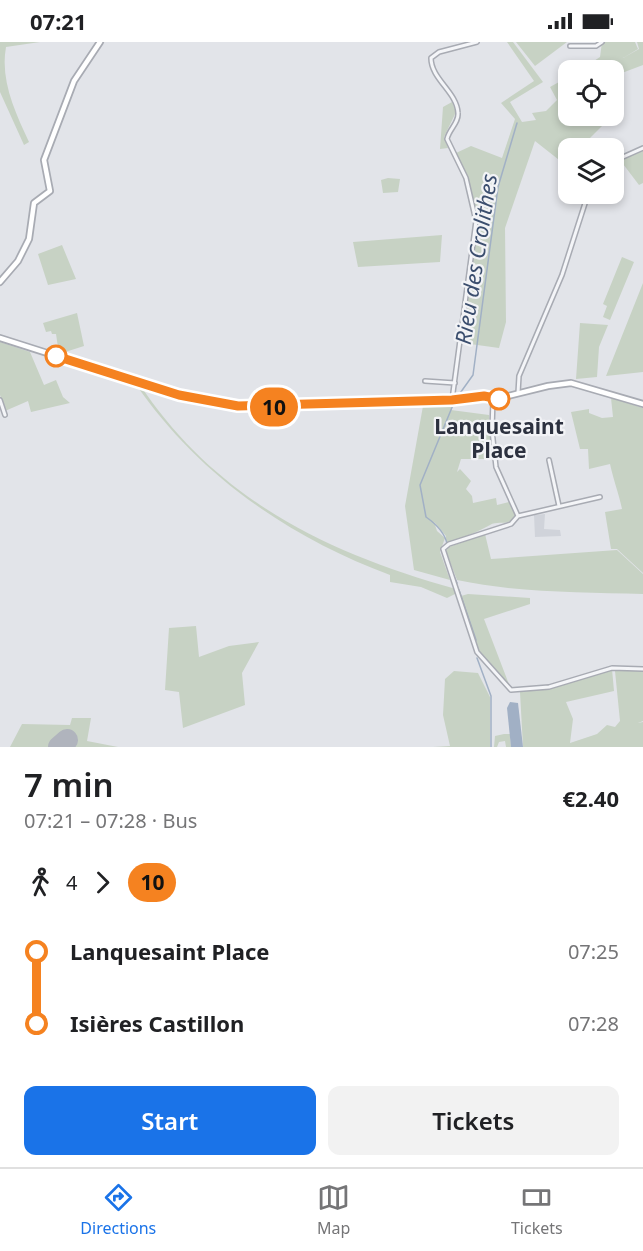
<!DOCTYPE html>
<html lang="en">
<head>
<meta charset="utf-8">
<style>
  :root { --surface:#fff; --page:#f2f2f2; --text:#202124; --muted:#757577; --line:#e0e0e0; --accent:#1a73e8 }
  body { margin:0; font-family:"Noto Sans",sans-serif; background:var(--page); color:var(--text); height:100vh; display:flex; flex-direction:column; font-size:22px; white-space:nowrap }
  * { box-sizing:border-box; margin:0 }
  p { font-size:20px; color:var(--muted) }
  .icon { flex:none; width:33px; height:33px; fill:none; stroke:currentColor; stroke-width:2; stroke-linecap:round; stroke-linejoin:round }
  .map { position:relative; height:705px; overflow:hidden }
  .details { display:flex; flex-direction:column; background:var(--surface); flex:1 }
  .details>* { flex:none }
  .badge { padding:0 12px; border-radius:20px; font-size:21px; line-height:39px }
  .fabs { position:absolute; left:558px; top:18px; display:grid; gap:12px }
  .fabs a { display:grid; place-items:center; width:66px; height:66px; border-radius:12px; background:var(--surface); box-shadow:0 3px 9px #0003; font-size:30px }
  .map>.badge { position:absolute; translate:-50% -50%; box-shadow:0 0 0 3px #fff }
  .legs { display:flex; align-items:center; gap:9px; height:66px; padding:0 24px; font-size:20px }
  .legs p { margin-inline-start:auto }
  .headline { display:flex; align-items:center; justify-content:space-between; height:102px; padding:0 24px }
  h1 { font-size:33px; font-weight:600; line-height:45px }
  .cta { display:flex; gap:12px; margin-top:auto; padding:12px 24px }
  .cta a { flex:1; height:69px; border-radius:12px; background:var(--accent); color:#fff; font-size:24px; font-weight:600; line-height:69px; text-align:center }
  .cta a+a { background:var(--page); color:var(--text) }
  ul { padding:0 24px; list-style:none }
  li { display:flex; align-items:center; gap:21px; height:72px; font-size:22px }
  li i { display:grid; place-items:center; width:9px; height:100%; margin:0 8px; background:currentColor }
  li i::after { content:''; width:15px; height:15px; margin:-8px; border:4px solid; border-radius:50%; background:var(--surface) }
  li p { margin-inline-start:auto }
  li:first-child i { background:linear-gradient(#0000 50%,currentColor 0) }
  li:last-child i { background:linear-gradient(currentColor 50%,#0000 0) }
  .status { display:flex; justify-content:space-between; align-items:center; height:42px; padding:0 30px; background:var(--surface); direction:ltr }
  .status svg { height:16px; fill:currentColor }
  .tab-bar { display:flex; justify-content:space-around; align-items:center; height:84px; border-top:2px solid var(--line); background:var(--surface); font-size:16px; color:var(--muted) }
  .tab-bar a { display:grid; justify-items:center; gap:3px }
  .tab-bar .active { color:var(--accent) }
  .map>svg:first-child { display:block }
  .built { fill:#d0d3da }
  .green { fill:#c7d2c4 }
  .water { fill:#a1b0c5 }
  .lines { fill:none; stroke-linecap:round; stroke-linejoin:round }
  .stream { stroke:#a1b0c5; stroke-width:1.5 }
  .runway { stroke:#b0b4bd; stroke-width:22 }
  .street-casing { stroke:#a8abb3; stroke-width:6 }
  .secondary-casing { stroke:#a8abb3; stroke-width:8 }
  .street { stroke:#f4f5f8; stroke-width:3 }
  .secondary { stroke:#fff; stroke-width:4.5 }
  .line-1-casing { stroke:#fff; stroke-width:14 }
  .line-1 { stroke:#f58220; stroke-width:9 }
  .stop-1-dot { fill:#fff; stroke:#f58220; stroke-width:3 }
  .labels { text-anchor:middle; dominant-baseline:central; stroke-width:4.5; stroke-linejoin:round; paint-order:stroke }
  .stop-label { font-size:21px; font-weight:bold; fill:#2c313f; stroke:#f2f3f6 }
  .water-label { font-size:22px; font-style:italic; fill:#3b4e6e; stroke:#f2f3f6 }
</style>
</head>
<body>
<div class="status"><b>07:21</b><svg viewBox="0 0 49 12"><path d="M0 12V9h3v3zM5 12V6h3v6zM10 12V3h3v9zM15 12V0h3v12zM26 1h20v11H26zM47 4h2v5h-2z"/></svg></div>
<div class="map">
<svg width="643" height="705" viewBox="0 0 643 705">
  <rect width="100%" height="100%" fill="#e2e4e9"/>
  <path class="built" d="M545,472L544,487L560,488L561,494L535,495L534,473Z"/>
  <path class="green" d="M0,0H40L6,5C0,38 15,70 29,100L24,103L0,50Z
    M507,0H513L543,40L510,60L522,80L536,78L532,71L546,69L557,58L550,45L568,35V74H612L590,96L594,104L591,106H568V125L535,99L505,186L506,280L499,306L463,301L479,165L474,163L468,136L456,111L471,104L502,116L515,77L501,61L534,39Z
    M516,0H567L535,24Z
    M602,0H635L638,7L623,16L639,7L637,0H643V23L614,34V28H580L600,15Z
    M452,60L456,70L444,95L448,106L440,107L443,65Z
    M643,108V141L639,143L620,118Z
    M388,136L400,137L398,150L383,151L381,138Z
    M442,193L440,220L358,225L353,200Z
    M62,203L76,237L48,243L38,212Z
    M622,215L634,220L610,278L603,275L607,264L603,262Z
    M643,241V330L606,334Z
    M77,271L84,304L59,312L56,292H52L51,289L46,290L43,281Z
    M580,281L608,283L599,305L597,335L576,337Z
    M0,300L30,310L44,343L56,338L63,355L70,361L31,370L28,359L5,369L0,353Z
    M135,341L140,343C217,458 327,511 456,547L455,552L447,556L421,545L390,540V533C288,495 197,432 135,341Z
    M611,356L643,366V531L617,507H611L605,470L622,467C619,452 614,440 610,422L589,427L588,407H580L571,370L589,367V371L602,376L613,375Z
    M451,363V368L489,373L492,417H461L457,430L460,427L471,439L466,447L472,454L473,461L496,456L497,463L509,460L516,475C506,485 498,478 490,483C478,490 462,496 446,501V494L434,480L437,489L445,496L440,510L450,538L414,528L405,464L423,364Z
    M485,492L491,517L617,508L643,532V552C581,550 518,551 457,538L446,509L449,505Z
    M468,552L530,556V562L484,577L510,645L478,608L461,554Z
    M196,584L199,615L229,604L259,600L242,631L245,663L183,686L179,650L165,648L169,586Z
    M612,627L614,649L566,660L573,677L570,701L597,692L607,683L615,685L620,679L615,629L643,628V679L638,681L643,680V705H523L520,650L556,645Z
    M454,629L478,631L490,655V705H433L450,704L443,673L445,637Z
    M72,676H91L87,699L118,705H10L22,682L70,683Z
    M504,692H510L511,705H506L505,699L499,700L497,705H494L495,694Z"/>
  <path class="water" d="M510,660L518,661L523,705H511L507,666Z"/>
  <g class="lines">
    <path class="stream" d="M458,354L473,333L498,145L517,81
      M447,502C445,491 436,482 426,475L420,443L453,363
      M452,530L457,541
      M459,548L476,598
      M477,616L491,654V705"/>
    <path class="runway" d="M59,705L67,698"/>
    <defs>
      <path id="street" d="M570,4H596L602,0
        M614,119L643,106
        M425,339L455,341
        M518,351L519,334L562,233L588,152
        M493,357L492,388L496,425L518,474
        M0,358L5,373
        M452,358L476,179L466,136L447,97C449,87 459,81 458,71C457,50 431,37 431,16L439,10L477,0
        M549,418L559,464
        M518,474L511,482L449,502L443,507L477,610L511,648L549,645L612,626L643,627
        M518,474L600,455"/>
      <path id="secondary" d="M0,240L18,219L29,197L34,161L50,149L44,118L74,39L100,0
        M0,296L179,353L238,364L452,358L484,354L496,357L548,344L571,341L643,362"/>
    </defs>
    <use href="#street" class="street-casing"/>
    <use href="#secondary" class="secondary-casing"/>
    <use href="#street" class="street"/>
    <use href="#secondary" class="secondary"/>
  </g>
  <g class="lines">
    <defs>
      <path id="line-1" d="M56,314L179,353L238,364L452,358L484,354L499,357"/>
    </defs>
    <use href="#line-1" class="line-1-casing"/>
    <use href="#line-1" class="line-1"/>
  </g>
  <g class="stop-1-dot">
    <circle cx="56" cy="314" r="10"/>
    <circle cx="499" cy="357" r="10"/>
  </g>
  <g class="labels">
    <g class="stop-label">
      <text x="499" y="384">Lanquesaint<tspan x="499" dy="24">Place</tspan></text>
    </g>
    <g class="water-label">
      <text transform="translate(475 217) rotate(-81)">Rieu des Crolithes</text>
    </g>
  </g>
</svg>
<div class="fabs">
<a><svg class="icon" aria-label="locate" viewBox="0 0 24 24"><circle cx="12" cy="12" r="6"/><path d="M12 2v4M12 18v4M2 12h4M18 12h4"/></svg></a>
<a><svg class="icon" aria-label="layers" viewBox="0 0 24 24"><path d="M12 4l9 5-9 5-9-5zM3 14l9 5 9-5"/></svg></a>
</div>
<b class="badge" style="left:274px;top:365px;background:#f58220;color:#111">10</b>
</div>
<section class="details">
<div class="headline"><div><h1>7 min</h1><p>07:21 – 07:28 · Bus</p></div><b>€2.40</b></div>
<div class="legs"><svg class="icon" aria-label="walk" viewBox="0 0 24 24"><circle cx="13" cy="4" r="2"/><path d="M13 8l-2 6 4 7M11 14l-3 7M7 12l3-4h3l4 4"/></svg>4<svg class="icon" aria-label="forward" viewBox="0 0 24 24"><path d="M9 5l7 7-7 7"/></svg><b class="badge" style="background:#f58220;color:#111">10</b></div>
<ul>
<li><i style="color:#f58220"></i><b>Lanquesaint Place</b><p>07:25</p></li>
<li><i style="color:#f58220"></i><b>Isières Castillon</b><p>07:28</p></li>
</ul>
<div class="cta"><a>Start</a><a>Tickets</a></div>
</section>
<nav class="tab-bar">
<a class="active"><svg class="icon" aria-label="directions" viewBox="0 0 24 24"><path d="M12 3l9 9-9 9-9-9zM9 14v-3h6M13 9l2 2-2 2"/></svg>Directions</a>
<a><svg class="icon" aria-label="map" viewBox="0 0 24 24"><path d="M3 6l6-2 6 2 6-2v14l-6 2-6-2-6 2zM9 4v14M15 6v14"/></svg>Map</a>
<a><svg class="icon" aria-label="tickets" viewBox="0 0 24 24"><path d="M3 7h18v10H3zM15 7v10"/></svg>Tickets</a>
</nav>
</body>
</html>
